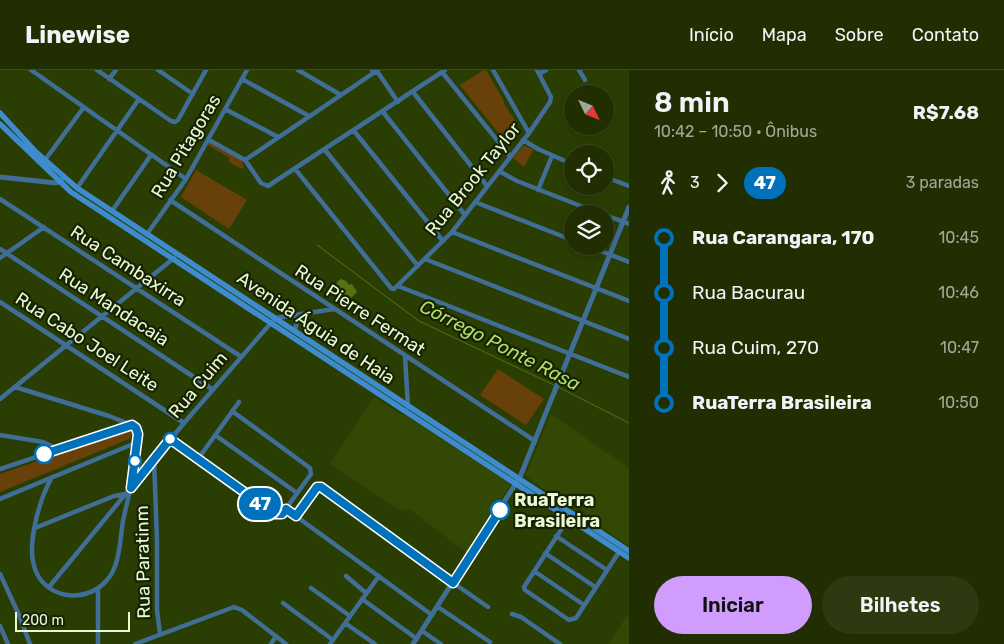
<!DOCTYPE html>
<html lang="pt">
<head>
<meta charset="utf-8">
<style>
  :root { --surface:#202e02; --page:#2d3a11; --text:#f1f3f6; --muted:#a2a899; --line:#3d4a24; --accent:#d09dff }
  body { margin:0; font-family:Rubik,sans-serif; background:var(--page); color:var(--text); height:100vh; display:flex; flex-direction:column; font-size:19px; white-space:nowrap }
  * { box-sizing:border-box; margin:0 }
  p { font-size:16px; color:var(--muted) }
  .icon { flex:none; width:28px; height:28px; fill:none; stroke:currentColor; stroke-width:2; stroke-linecap:round; stroke-linejoin:round }
  .map { position:relative; flex:1; overflow:hidden }
  .drawer { display:flex; flex-direction:column; background:var(--surface); width:375px }
  .drawer>* { flex:none }
  .badge { padding:0 10px; border-radius:16px; font-size:18px; line-height:32px }
  .needle { width:32px; rotate:133deg }
  .tools { position:absolute; left:564px; top:15px; display:grid; gap:10px }
  .tools a { display:grid; place-items:center; width:50px; height:50px; border-radius:50%; background:var(--surface); box-shadow:0 2px 8px #0003,0 0 0 1px var(--line); font-size:25px }
  .scale { position:absolute; left:15px; bottom:12px; width:115px; box-sizing:border-box; padding-left:5px; border:2px solid #e9fad5; border-top:0; font-size:14px; line-height:18px; white-space:nowrap; color:#e9fad5; -webkit-text-stroke:4px #172204; paint-order:stroke }
  .map>.badge { position:absolute; translate:-50% -50%; box-shadow:0 0 0 2px #fff }
  .legs { display:flex; align-items:center; gap:8px; height:55px; padding:0 25px; font-size:16px }
  .legs p { margin-inline-start:auto }
  .headline { display:flex; align-items:center; justify-content:space-between; height:85px; padding:0 25px }
  h1 { font-size:28px; font-weight:600; line-height:38px }
  .action { display:flex; gap:10px; margin-top:auto; padding:10px 25px }
  .action a { flex:1; height:58px; border-radius:30px; background:var(--accent); color:#111; font-size:20px; font-weight:600; line-height:58px; text-align:center }
  .action a+a { background:var(--page); color:var(--text) }
  ul { padding:0 25px; list-style:none }
  li { display:flex; align-items:center; gap:18px; height:55px; font-size:19px }
  li i { display:grid; place-items:center; width:8px; height:100%; margin:0 6px; background:currentColor }
  li i::after { content:''; width:12px; height:12px; margin:-6px; border:4px solid; border-radius:50%; background:var(--surface) }
  li p { margin-inline-start:auto }
  li:first-child i { background:linear-gradient(#0000 50%,currentColor 0) }
  li:last-child i { background:linear-gradient(currentColor 50%,#0000 0) }
  header { display:flex; align-items:center; gap:30px; box-sizing:border-box; height:70px; padding:0 25px; background:var(--surface); border-bottom:1px solid var(--line) }
  header strong { font-size:24px }
  nav { display:flex; gap:28px; margin-inline-start:auto; font-size:18px }
  main { display:flex; flex:1; min-height:0 }
  .map>svg:first-child { display:block }
  .built { fill:#324804 }
  .green { fill:#684009 }
  .water { fill:#537313 }
  .lines { fill:none; stroke-linecap:round; stroke-linejoin:round }
  .stream { stroke:#537313; stroke-width:1 }
  .minor { stroke:#406e97; stroke-width:4.5 }
  .tertiary { stroke:#406e97; stroke-width:5 }
  .secondary { stroke:#3e8bcd; stroke-width:5.5 }
  .line-1-casing { stroke:#fff; stroke-width:11 }
  .line-1 { stroke:#0072bc; stroke-width:8 }
  .stop-1-dot { fill:#fff; stroke:#0072bc; stroke-width:2.5 }
  .labels { text-anchor:middle; dominant-baseline:central; stroke-width:4.5; stroke-linejoin:round; paint-order:stroke }
  .street-label { font-size:18px; fill:#e9fad5; stroke:#172204 }
  .stop-label { font-size:18px; font-weight:bold; fill:#e9fad5; stroke:#172204; text-anchor:start }
  .water-label { font-size:19px; font-style:italic; fill:#afde69; stroke:#172204 }
</style>
</head>
<body>
<header>
<strong>Linewise</strong>
<nav><a>Início</a><a>Mapa</a><a>Sobre</a><a>Contato</a></nav>
</header>
<main>
<div class="map">
<svg width="629" height="574" viewBox="0 0 629 574">
  <rect width="100%" height="100%" fill="#2a3e03"/>
  <path class="built" d="M374,327L402,345L403,344L511,414L467,483L409,439L401,441L330,394Z
    M551,344L629,398V476L592,451L572,428L550,423L526,406V404Z
    M629,543V574H608Z"/>
  <path class="green" d="M484,0H486L504,31V34L514,49L517,66L509,76L460,15Z
    M209,70L241,88L244,97L242,99L229,92L230,88L206,74Z
    M524,75L533,80L524,97L513,88Z
    M196,100L247,130L229,159L181,127Z
    M498,299L544,329L526,355L480,325Z
    M126,361H131L133,364L129,369L0,422V404Z"/>
  <path class="water" d="M341,209L346,211L349,215L352,214L357,222L351,228L334,221L333,218L338,211Z"/>
  <g class="lines">
    <path class="stream" d="M317,175L419,251L554,315
      M558,317L629,353"/>
    <path class="minor" d="M31,0L186,109
      M97,0L171,51L175,52L178,50L206,0
      M158,0L193,24
      M298,0L341,25
      M372,0L379,4L398,32
      M493,0L529,63
      M579,0L585,10
      M442,2L510,86
      M539,4L546,0
      M109,9L116,0
      M242,9L309,46
      M413,22L487,116
      M225,39L278,67
      M383,42L465,145
      M354,61L443,171
      M209,70L245,90L261,113L268,116L445,0
      M523,70L538,79L572,94
      M325,80L418,196
      M45,90L84,37
      M245,90L378,0
      M296,100L391,218L394,219L452,162L529,63L550,32L551,27L537,0
      M499,101L517,111L601,144
      M605,107L629,116
      M77,118L139,29
      M538,120L552,86
      M0,129L240,286
      M170,130L535,371
      M475,132L572,170
      M112,141L151,85
      M605,145L629,154
      M452,162L629,231
      M147,164L186,109L247,0
      M588,176L629,192
      M0,179L212,319
      M0,188L44,157
      M425,189L629,269
      M398,216L629,307
      M0,232L184,353
      M295,261L298,245
      M405,286L408,337
      M15,317L109,346L132,355L138,361C139,391 129,422 123,451C120,469 120,496 107,510C86,535 43,529 34,496C27,472 40,428 52,407
      M0,329L174,188
      M0,365L43,372L58,379
      M215,365L297,423
      M170,369L273,443L279,445L282,444L311,404L310,398L232,341
      M154,389L157,471V540L160,564
      M198,389L239,332
      M0,399L132,355
      M0,429L138,372
      M286,439L432,545
      M296,446L317,417H321L423,492L488,537
      M568,449L524,517L525,520L569,550L576,548L619,482
      M35,458L114,426L125,424
      M556,466L607,500
      M545,483L595,517
      M534,501L584,535
      M0,504L19,545L30,574
      M346,506L366,523
      M49,517L184,353L270,254L276,248L334,239
      M98,518V574
      M311,518L350,546
      M362,529L417,569
      M283,533L333,570
      M438,537L490,572
      M512,544L521,547L560,574
      M345,553L375,574
      M0,556L8,574
      M422,561L441,574
      M135,574L234,537L242,540L286,574
      M271,574L276,566
      M330,574L379,506"/>
    <path class="tertiary" d="M0,107L56,113L59,112L64,107
      M413,574L520,407L629,137"/>
    <path class="secondary" d="M0,43L36,82L77,118L629,481
      M0,54L71,122L629,488"/>
  </g>
  <g class="lines">
    <defs>
      <path id="line-1" d="M44,384L132,355L136,358L138,364L131,418L170,369L275,444H282L286,439L296,446L317,417H321L453,513L500,440"/>
    </defs>
    <use href="#line-1" class="line-1-casing"/>
    <use href="#line-1" class="line-1"/>
  </g>
  <g class="stop-1-dot">
    <circle cx="170" cy="369" r="6"/>
    <circle cx="44" cy="384" r="9"/>
    <circle cx="135" cy="391" r="6"/>
    <circle cx="500" cy="440" r="9"/>
  </g>
  <g class="labels">
    <g class="street-label">
      <text transform="translate(186 76) rotate(-59)">Rua Pitagoras</text>
      <text transform="translate(473 109) rotate(-51)">Rua Brook Taylor</text>
      <text transform="translate(128 196) rotate(33)">Rua Cambaxirra</text>
      <text transform="translate(114 237) rotate(33)">Rua Mandacaia</text>
      <text transform="translate(360 240) rotate(33)">Rua Pierre Fermat</text>
      <text transform="translate(316 258) rotate(34)">Avenida Águia de Haia</text>
      <text transform="translate(87 272) rotate(33)">Rua Cabo Joel Leite</text>
      <text transform="translate(198 315) rotate(-50)">Rua Cuim</text>
      <text transform="translate(143 492) rotate(-91)">Rua Paratinm</text>
    </g>
    <g class="stop-label">
      <text x="514" y="430">RuaTerra<tspan x="514" dy="21">Brasileira</tspan></text>
    </g>
    <g class="water-label">
      <text transform="translate(500 275) rotate(27)">Córrego Ponte Rasa</text>
    </g>
  </g>
</svg>
<div class="tools">
<a><svg class="needle" viewBox="-14 -14 28 28"><path d="M0-13l5 13h-10z" fill="#e53935"/><path d="M0 13l5-13h-10z" fill="#a2a899"/></svg></a>
<a><svg class="icon" aria-label="locate" viewBox="0 0 24 24"><circle cx="12" cy="12" r="6"/><path d="M12 2v4M12 18v4M2 12h4M18 12h4"/></svg></a>
<a><svg class="icon" aria-label="layers" viewBox="0 0 24 24"><path d="M12 4l9 5-9 5-9-5zM3 14l9 5 9-5"/></svg></a>
</div>
<div class="scale">200 m</div>
<b class="badge" style="left:260px;top:434px;background:#0072bc;color:#fff">47</b>
</div>
<section class="drawer">
<div class="headline"><div><h1>8 min</h1><p>10:42 – 10:50 · Ônibus</p></div><b>R$7.68</b></div>
<div class="legs"><svg class="icon" aria-label="walk" viewBox="0 0 24 24"><circle cx="13" cy="4" r="2"/><path d="M13 8l-2 6 4 7M11 14l-3 7M7 12l3-4h3l4 4"/></svg>3<svg class="icon" aria-label="forward" viewBox="0 0 24 24"><path d="M9 5l7 7-7 7"/></svg><b class="badge" style="background:#0072bc;color:#fff">47</b><p>3 paradas</p></div>
<ul>
<li><i style="color:#0072bc"></i><b>Rua Carangara, 170</b><p>10:45</p></li>
<li><i style="color:#0072bc"></i><span>Rua Bacurau</span><p>10:46</p></li>
<li><i style="color:#0072bc"></i><span>Rua Cuim, 270</span><p>10:47</p></li>
<li><i style="color:#0072bc"></i><b>RuaTerra Brasileira</b><p>10:50</p></li>
</ul>
<div class="action"><a>Iniciar</a><a>Bilhetes</a></div>
</section>
</main>
</body>
</html>
